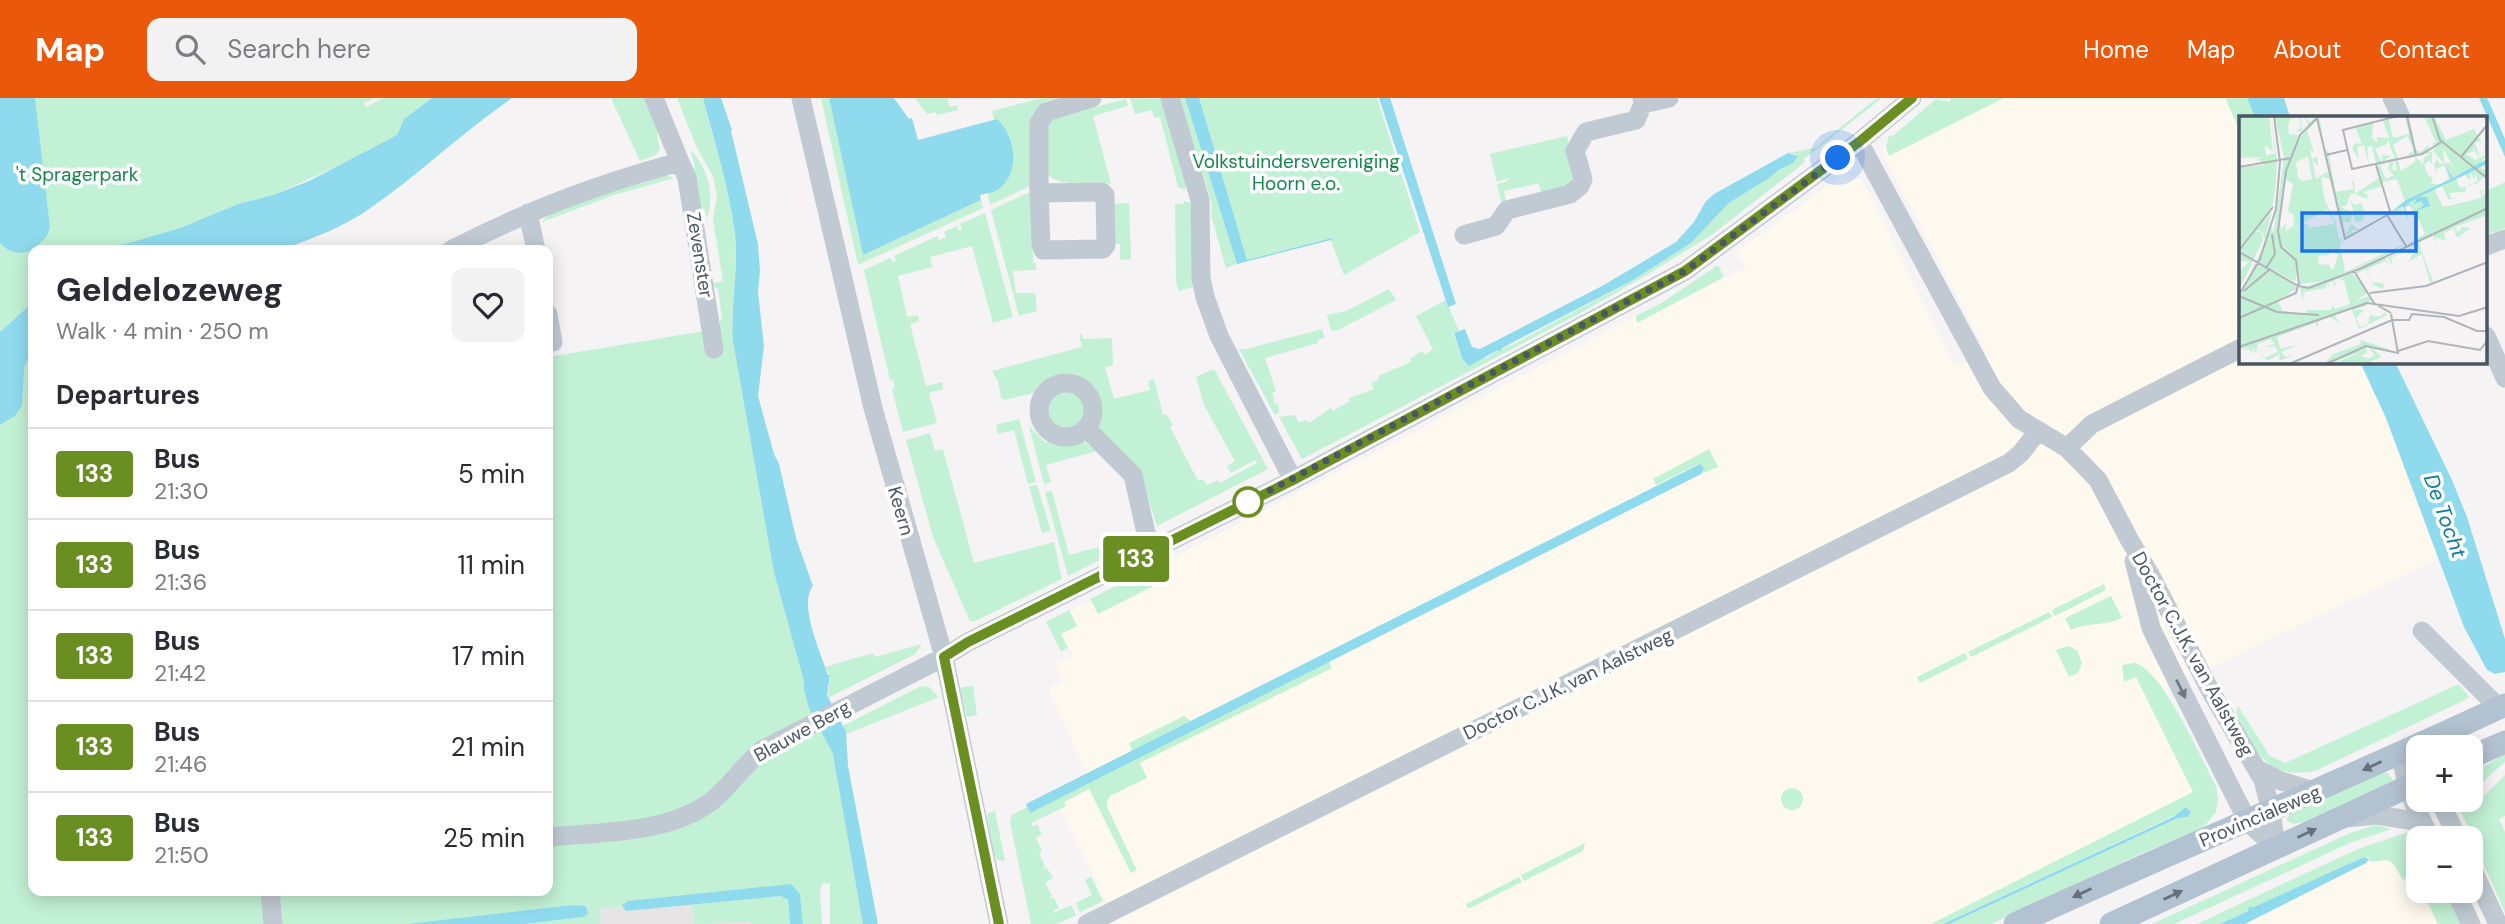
<!DOCTYPE html>
<html lang="en">
<head>
<meta charset="utf-8">
<style>
  :root { --surface:#fff; --page:#f2f2f3; --text:#2b2b33; --muted:#7c7c81; --line:#e1e1e2; --accent:#ea580c }
  body { margin:0; font-family:"DM Sans",sans-serif; background:var(--page); color:var(--text); height:100vh; display:flex; flex-direction:column; font-size:26px; white-space:nowrap }
  * { box-sizing:border-box; margin:0 }
  p { font-size:23px; color:var(--muted) }
  .icon { flex:none; width:38px; height:38px; fill:none; stroke:currentColor; stroke-width:2; stroke-linecap:round; stroke-linejoin:round }
  .map { position:relative; flex:1; overflow:hidden }
  .drawer { position:absolute; left:28px; top:147px; width:525px; height:651px; display:flex; flex-direction:column; background:var(--surface); border-radius:14px; box-shadow:0 4px 18px #0003 }
  .drawer>* { flex:none }
  .badge { padding:0 14px; border-radius:5px; font-size:24px; line-height:46px }
  .tools { position:absolute; left:2406px; top:637px; display:grid; gap:14px }
  .tools a { display:grid; place-items:center; width:77px; height:77px; border-radius:14px; background:var(--surface); box-shadow:0 4px 18px #0003; font-size:35px }
  .you { position:absolute; width:35px; height:35px; margin:-18px; border:5px solid #fff; border-radius:50%; background:#1a73e8; box-shadow:0 0 0 10px #1a73e833 }
  .map>.badge { position:absolute; translate:-50% -50%; box-shadow:0 0 0 4px #fff }
  h2 { padding:0 28px; font-size:26px; line-height:63px }
  .round { display:grid; place-items:center; flex:none; width:74px; height:74px; border-radius:14px; background:var(--page) }
  .summary { display:flex; align-items:center; justify-content:space-between; height:119px; padding:0 28px }
  h1 { font-size:33px; font-weight:800; line-height:52px }
  ul { padding:0; list-style:none }
  li { display:flex; align-items:center; gap:21px; height:91px; padding:0 28px; border-top:2px solid var(--line) }
  li div { flex:1 }
  li b { display:block; font-size:26px }
  li em { font-style:normal }
  li .badge { min-width:77px; font-weight:700; text-align:center }
  header { display:flex; align-items:center; gap:42px; box-sizing:border-box; height:98px; padding:0 35px; background:var(--accent); color:#fff }
  header strong { font-size:33px }
  nav { display:flex; gap:38px; margin-inline-start:auto; font-size:24px }
  .search { width:490px; height:63px; background:var(--page); display:flex; align-items:center; gap:18px; box-sizing:border-box; padding:0 24px; border-radius:14px; color:var(--muted); font-size:26px }
  .map>svg:first-child { display:block }
  .commercial { fill:#fdf9ef }
  .education { fill:#e6e4e5 }
  .green { fill:#c3f1d5 }
  .water { fill:#90daee }
  .lines { fill:none; stroke-linecap:round; stroke-linejoin:round }
  .minor { stroke:#c1cad2; stroke-width:19 }
  .major { stroke:#b3c2d1; stroke-width:23 }
  .oneway { fill:#6e7983 }
  .oneway2 { fill:#64717d }
  .line-casing { stroke:#fff; stroke-width:16 }
  .line { stroke:#6b8e23; stroke-width:10 }
  .walk { stroke:#4a5661; stroke-width:7; stroke-dasharray:0 12.6 }
  .stop-dot { fill:#fff; stroke:#6b8e23; stroke-width:3.5 }
  .labels { text-anchor:middle; dominant-baseline:central; stroke-width:7; stroke-linejoin:round; paint-order:stroke }
  .park-label { font-size:19px; fill:#17864f; stroke:#fff }
  .street-label { font-size:19px; fill:#4a5661; stroke:#fff }
  .water-label { font-size:21px; font-style:italic; fill:#0c7c9b; stroke:#fff }
  .inset-road { fill:none; stroke:#b1b4b9; stroke-width:2 }
  .view { fill:#1a73e8; fill-opacity:0.15; stroke:#1a73e8; stroke-width:3.5 }
  .inset-edge { fill:none; stroke:#4a5661; stroke-width:3.5 }
</style>
</head>
<body>
<header>
<strong>Map</strong>
<div class="search"><svg class="icon" aria-label="search" viewBox="0 0 24 24"><circle cx="10" cy="10" r="6"/><path d="M15 15l6 6"/></svg>Search here</div>
<nav><a>Home</a><a>Map</a><a>About</a><a>Contact</a></nav>
</header>
<div class="map">
<svg width="2505" height="826" viewBox="0 0 2505 826">
  <rect width="100%" height="100%" fill="#f5f3f3"/>
  <path class="commercial" d="M1975,0H2247L2255,19H2241V264H2360L2386,320L2438,461L2166,591L2216,688L2178,720L1949,826H1117L1054,700L1090,682L1048,591L1063,582L1055,566L1073,557L1054,522L1636,218L1638,225L1746,169L1736,154L1842,78L1849,77L1859,80L1865,87L1955,269L1987,256L1881,53L1887,45Z
    M2387,761L2396,770L2415,776L2418,784V793H2422L2438,826H2241L2370,764Z"/>
  <path class="education" d="M781,798L790,826H524L587,809L628,803L626,813Z"/>
  <path class="green" d="M0,0H375L364,5L366,9L383,0H432L404,21L397,37L379,48L372,49L356,60L273,97L238,106L180,130L105,152H33V204L0,234Z
    M611,0H648L662,34L657,36L660,50L656,57L640,63Z
    M677,0H703C715,45 729,91 735,137C738,168 732,197 732,228L838,644L863,826H830V785L822,786L820,794L822,826H803L800,796L600,810V826H524L583,819L588,816L451,826H0V327C30,313 19,297 24,270C26,262 30,256 33,249V793H548V259L716,231L722,220L718,191L711,186L723,183L713,121L717,99L713,78L697,50Z
    M821,0H829L863,157L981,102L983,110L858,167Z
    M915,0H947L950,9L957,7L958,12L937,17L935,14L927,16Z
    M1042,0H1060L1047,3L1039,10L1032,87L990,107L988,96L1000,90L998,21L994,22L992,13Z
    M1130,0L1162,1L1186,87L1185,92L1178,89L1160,19L1154,20L1152,12L1135,16Z
    M1179,0H1185L1237,166L1226,170L1211,117L1212,107L1207,90Z
    M1198,0H1377L1420,134L1344,177L1330,140L1247,162Z
    M1877,0H1882L1804,61L1805,64L1713,136L1645,178L1579,216L1302,361L1279,319L1295,317L1299,325L1306,322L1309,325L1331,310L1333,313L1350,303L1349,300L1374,291L1371,285L1379,281L1378,278L1411,264L1410,261L1422,253L1425,257L1433,251L1416,218L1446,202L1459,233L1453,235L1462,260H1487L1498,252L1512,247L1633,182L1691,145L1729,105L1769,80L1780,71L1792,65L1796,56L1788,55L1815,50Z
    M1951,0H2004L1889,58L1886,49L1889,38L1894,37L1936,1L1950,4Z
    M2225,0H2247L2255,19H2241V35Z
    M1126,1L1128,8L1093,18L1111,86C1090,81 1064,92 1047,76L1045,30L1049,24L1057,19Z
    M1567,38L1575,73L1572,86L1541,94L1539,85L1504,93L1506,105L1502,106L1497,86L1506,84L1509,80L1497,84L1490,56Z
    M690,51C708,71 715,95 707,121L705,112L699,108L691,75L695,68Z
    M665,77L674,80L614,97L542,124L551,113Z
    M2505,84V130L2486,137V93Z
    M1032,93L1033,165H1036V172L1013,173L1016,195H1035L1037,213L1019,218L991,112Z
    M1184,103L1191,105L1196,188L1178,193L1176,182L1175,106H1183Z
    M1129,105L1131,161L1120,162V146H1115L1114,106Z
    M985,115L1013,219L993,225L972,148L930,159L933,169L898,178L907,219L918,217L919,223L910,226L926,288L942,284L943,291L929,295L937,325L903,334L892,291L895,290L893,282H890L864,172L890,160L893,164L896,162L894,158L937,138L939,142L946,139L944,134L957,128L959,133L962,131L960,126Z
    M1718,167L1724,179L1637,225L1636,218L1663,204Z
    M1389,191L1396,202L1338,232L1331,233L1327,217L1346,213Z
    M1322,231L1325,240L1317,242L1318,245L1265,260L1276,293L1272,295L1275,306L1278,305L1279,314L1275,317L1239,251H1246Z
    M1082,236L1083,241L1112,240L1113,267L1105,269L1114,301L1150,292L1148,283L1154,281L1163,317H1167L1173,327L1170,329L1198,383L1203,381L1207,387L1218,382L1220,385L1257,365L1255,362L1231,375L1227,368L1235,363L1204,307L1196,279L1214,271L1268,371L1157,428L1142,381L1099,331L1095,302L1087,288L1076,279L1068,276L1048,282L1038,288L1034,295L1005,302L1001,300L998,283L992,273L1082,249L1079,237Z
    M1044 311a21 21 0 1 1 42 0a21 21 0 1 1-42 0Z
    M1019,321L1036,384L1028,386L1014,332L998,336L996,327Z
    M1029,328L1046,345L1049,343L1062,345L1083,343L1097,353L1046,367L1051,384L1044,386Z
    M930,335L935,353L943,351L974,465L1054,444L1062,481L975,523H970L933,439L906,342Z
    M1709,351L1718,369L1701,376L1703,375L1697,367L1656,387L1653,381Z
    M1037,387L1051,433L1042,435L1029,388Z
    M1052,393L1069,457L1140,438L1141,441L1068,478L1045,394Z
    M1161,465L1169,480L1098,516L1090,501Z
    M2104,486L2106,492L2055,518L2052,512Z
    M2111,498L2122,520C2106,528 2087,524 2071,532L2065,520Z
    M1069,512L1077,528L1061,536L1068,550L1061,553L1046,524Z
    M2049,514L2052,519L1971,559L1968,554Z
    M922,546L915,556L828,600L830,577L825,569L873,555L875,559Z
    M2068,548L2077,552L2082,565L2078,575L2069,579L2056,552Z
    M1965,555L1968,561L1920,585L1917,579Z
    M1329,562L1332,570L1140,665L1147,680L1110,698L1107,703V709L1137,772L1131,775L1089,691L1064,704L1066,708L1031,725L1033,728L1037,726L1042,736L1036,740L1042,753L1039,755L1045,768L1042,772L1047,770L1053,780L1045,785L1052,798L1048,801L1054,800L1059,810L1054,812V815L1071,807L1076,817L1057,826H1031L1010,724L1012,717L1027,709L1030,714Z
    M2135,565C2163,572 2201,661 2216,688L2218,701L2216,714L2203,730L2138,757L1991,826H1949L2178,720L2187,719L2182,714L1943,826H1931L2193,694L2136,579L2124,584L2122,567Z
    M2459,586L2469,599L2465,602L2315,673C2266,682 2256,654 2236,617L2238,608L2269,657L2285,665Z
    M928,588L939,599L846,636L843,628L919,589Z
    M973,588L977,617L967,619L960,590Z
    M1184,618L1191,623L1132,653L1129,645Z
    M2505,655V664L2471,694V678Z
    M2388,675L2393,682L2388,686L2305,724L2293,726L2286,722L2289,717L2376,676Z
    M2505,677V718L2499,721L2505,734V815L2460,711L2485,697Z
    M1781 701a11 11 0 1 1 22 0a11 11 0 1 1-22 0Z
    M995,713L1005,763L998,762L993,756L987,720L988,715Z
    M2375,727L2392,731L2352,744L2174,826H2152L2350,735Z
    M2406,735L2418,741V784L2414,776L2403,782L2393,765L2387,762L2370,764L2369,759H2364L2220,826H2197L2358,751Z
    M1585,745L1583,753L1524,783L1521,777Z
    M1091,779L1103,803L1080,814L1076,805L1092,797L1085,782Z
    M1519,779L1522,784L1468,811L1466,806Z
    M2422,793H2449L2465,826H2438Z
    M781,798L788,802L790,826H751V823L693,826L692,807Z"/>
  <path class="water" d="M0,0H35L50,130L46,139L37,148L39,152L35,150C22,158 10,156 0,145Z
    M432,0H512C463,34 420,75 372,109C344,129 312,141 280,152H105L180,130L238,106L273,97L309,83L397,37L404,21Z
    M703,0H721L732,32L731,33L758,146L760,173L758,194L764,248L758,298L774,356L779,366L796,440L813,488C798,507 821,555 828,577H830L827,597L846,634L848,668L878,826H863L833,656L809,610L804,591V583L774,474L733,243C730,207 739,172 735,136C729,90 715,45 703,0Z
    M829,0H894L909,21L912,20L918,42L997,21C1015,37 1021,73 1000,90C994,95 988,95 980,97L981,102L863,157Z
    M1185,0H1199L1247,162L1331,140V142L1237,166Z
    M1379,0H1390L1456,206L1448,209Z
    M2247,0H2284L2290,19H2255Z
    M2479,0H2487L2489,4L2505,41V59Z
    M1788,55L1798,58L1793,65L1780,71L1769,80L1729,105L1691,145L1633,182L1502,250L1500,254L1498,252L1469,268L1462,260L1454,235L1465,231L1472,249L1480,251L1604,187L1676,144L1694,124L1706,103L1714,96Z
    M33,204V249L24,270L22,307L15,318L0,327V234Z
    M2360,264H2395L2452,382L2467,419L2505,541V574L2495,576L2487,572L2464,529L2386,320Z
    M1700,366L1704,370L1701,376L1030,715L1026,706Z
    M2186,709L2191,715L2187,719L2178,720L1949,826H1943L2173,719Z
    M2364,759L2369,761L2366,765L2245,826H2220L2248,813L2249,809H2254Z
    M791,786L800,796L803,826H790L788,802L781,798L626,813L622,807L628,803Z
    M573,807L586,808L588,816L583,819L524,826H407Z"/>
  <g class="lines">
    <path class="minor" d="M801,0L873,310L944,559L999,826
      M1170,0L1200,102L1201,180L1205,199L1219,238L1293,382
      M2392,0L2401,19
      M1643,6L1669,0
      M1859,44L1992,290L2019,321L2067,350L2098,382L2129,441L2151,478L2211,594L2263,682L2271,713L2276,750
      M680,64L687,80L714,251
      M1039,95L1102,94L1105,97L1106,147L1103,151L1043,152L1041,146L1039,95V25L1046,14L1092,0
      M528,115L536,152
      M1464,137L1496,128L1507,112L1570,96L1580,88L1583,81L1575,53L1586,34L1636,22L1643,6L1642,0
      M2486,148L2505,141
      M451,152C524,114 600,85 680,64L654,0
      M548,216L553,244
      M2486,238L2505,280
      M1039 312a27 27 0 1 1 54 0a27 27 0 1 1-54 0Z
      M1086,330L1133,377L1146,435L1154,452
      M2067,350L2092,326L2241,250
      M2134,463L2151,530L2183,595L2248,724L2276,750
      M2422,533L2499,610
      M2401,655L2407,690L2430,740
      M2257,671L2281,683L2317,694
      M2439,702L2458,740
      M2347,720L2376,717L2422,724
      M548,739C600,734 671,736 713,702C731,687 744,667 762,652L944,559L968,544L1293,382L1685,173L1859,44L1912,0
      M2471,768L2498,826
      M270,793L273,826
      M2455,793L2471,826
      M1087,826L2009,365L2021,355L2038,333"/>
    <path class="major" d="M2471,659L2505,644
      M2015,826C2177,751 2343,683 2505,607
      M2111,826L2418,684"/>
  </g>
  <defs><path id="oneway-solid" d="M-6-.8H1V-3.2L6.5 0L1 3.2V.8H-6Z" transform="scale(1.75)"/></defs>
  <use class="oneway" href="#oneway-solid" transform="translate(2181 591) rotate(64)"/>
  <g class="oneway2">
    <use href="#oneway-solid" transform="translate(2372 668) rotate(155)"/>
    <use href="#oneway-solid" transform="translate(2307 735) rotate(-25)"/>
    <use href="#oneway-solid" transform="translate(2082 795) rotate(155)"/>
    <use href="#oneway-solid" transform="translate(2173 797) rotate(-25)"/>
  </g>
  <g class="lines">
    <defs>
      <path id="line" d="M999,826L944,559L968,544L1293,382L1685,173L1859,44L1912,0"/>
    </defs>
    <use href="#line" class="line-casing"/>
    <use href="#line" class="line"/>
    <path class="walk" d="M1248,404L1685,173L1838,60"/>
  </g>
  <circle class="stop-dot" cx="1248" cy="404" r="14"/>
  <g class="labels">
    <g class="park-label">
      <text x="1296" y="63">Volkstuindersvereniging<tspan x="1296" dy="22">Hoorn e.o.</tspan></text>
      <text x="77" y="76">'t Spragerpark</text>
    </g>
    <g class="street-label">
      <text transform="translate(700 157) rotate(81)">Zevenster</text>
      <text transform="translate(901 413) rotate(74)">Keern</text>
      <text transform="translate(2193 556) rotate(61)">Doctor C.J.K. van Aalstweg</text>
      <text transform="translate(1568 586) rotate(-26)">Doctor C.J.K. van Aalstweg</text>
      <text transform="translate(802 633) rotate(-29)">Blauwe Berg</text>
      <text transform="translate(2260 718) rotate(-23)">Provincialeweg</text>
    </g>
    <g class="water-label">
      <text transform="translate(2445 418) rotate(70)">De Tocht</text>
    </g>
  </g>
  <g transform="translate(2239 18)">
    <rect width="248" height="248" fill="#f5f3f3"/>
    <path d="M0,0H30L34,36L26,29L27,41L0,42ZM32,0L38,43L37,66L33,93L25,106L33,95L26,123L23,116L19,114L16,115L23,117L24,124L0,174V155L10,146L0,144V52L26,49L18,43L36,37ZM36,0H61L63,13L66,11L61,16L57,14L62,12L60,1L51,3L49,11L50,18L59,19L57,27L70,11L65,0L71,6L75,3L78,4L68,15L75,36L71,34L73,43L78,41L79,50L73,44L77,63L88,56L92,60L88,42L89,39L86,37L79,2L80,0L86,32L90,37L98,36L90,40L97,76L115,73L113,66L115,65L116,78L140,62L142,71L124,76L128,78L129,83L112,77L108,89L102,91L115,97L111,83L115,89L122,87L125,95H130L131,98L126,97L124,105L117,106L114,98L110,107L104,105L107,118L112,108L121,114H111L115,117L107,121L92,63L82,61L86,85L94,101L88,103L92,101L88,93L54,113L67,107L70,112L95,108L94,93L100,123L105,122L101,125H106L101,127L106,156L163,129L160,123L164,130L132,147L146,142L150,150L146,145L127,154L134,168L139,166L145,168L144,173L134,169L126,153L118,158L117,153L131,146L92,163L113,157L129,176L117,185L130,180L132,185L0,230V183L33,111L34,118L39,87L45,41ZM69,40L73,63L65,65L59,62L57,46ZM47,54L46,63L54,68L49,95L54,98L55,109L46,116L47,107L42,114L41,106L39,122ZM39,124L58,144L61,168L85,165L61,172L64,184L65,176L87,172L88,166L91,172L90,166H96L94,168L95,171L97,167L96,165L95,164L105,161L99,165L105,164L111,188L96,193L94,189L92,194H67L68,199L44,196L39,185L58,172L33,153L56,166L58,155L57,145ZM91,134L99,139L94,154L89,148L80,149L79,140L90,139ZM166,0L169,5V1H170L177,34L182,36L190,28L188,34L195,37L166,41L175,34L168,20L154,29L159,42H164L144,46L142,39L152,40L145,45L156,42L148,23V28L136,33L143,47L132,49L137,47L133,30L128,31L130,49L125,29L118,31L120,44L113,32L117,27L123,28L116,11L134,7L133,21L138,27V21L150,22L144,5L150,3L155,28L153,18L155,22L170,18ZM185,0H195L207,24L235,13L245,30L241,25L236,27L240,39L248,34L237,42L239,40L234,30L235,35L227,38L237,44L236,49L238,43L248,39L238,51L249,55L239,67L230,70L229,66L231,69L239,65L236,56V65L232,56L231,65L226,59L217,63L221,72L228,70L226,76L210,77L212,82L218,81L210,84L203,70L234,53L214,62L206,49L212,62L202,68L210,62L205,49L198,53L206,59L197,52L198,60L195,48L198,43L200,48L210,47L214,51L204,32L205,48L194,34L198,28L194,29L193,28L197,26ZM193,37V48L190,44L185,49L190,61H194L192,68H201L196,75L204,91L239,83L243,81L241,75L244,74L243,79H248L249,99L216,111L219,117L223,111L231,112L221,120L217,121L215,112L205,117L207,125L196,121L197,129L194,120L180,126L183,134L178,131L183,136L194,165L191,167L183,138L170,145L175,136L171,132L152,142L153,149L149,142L171,131L178,137L175,130L168,128L186,118L180,104H173L178,100L172,88L162,92L170,106L163,95L149,100L166,85L158,63L143,66L138,50L147,47L141,50L147,63L155,59L149,54L150,47L155,46L152,53L158,55L156,45H159L162,55L176,46V41L184,48L185,41ZM123,188L129,189L114,194H125L117,202L121,211L129,208L131,199L141,201L146,196L148,199L120,213L113,193L96,199L100,207L91,201L79,206V212L76,207L38,221L41,233L57,229L43,236L46,241L55,239L40,245L41,238L30,244L24,242L22,234L25,242L39,236L36,230L22,232L36,228L32,223L18,228L22,242L18,230L17,238L14,231L13,238L10,233L3,235L10,231L2,233L0,239V232ZM121,224L153,234L127,230L128,237L122,240L129,242L122,245L136,240L130,231L145,233L154,237L133,232L143,241L125,248H94L126,234L89,248H82L80,245L85,248L94,238L122,228Z" fill="#c3f1d5" fill-rule="evenodd"/>
    <path d="M248,43L246,49L180,81H188L191,90L179,94L181,101L178,94L185,89L182,85L175,88L178,82L165,90L171,88L172,89L179,102L171,89L166,91L170,106L164,90L152,96L167,84L212,63L206,49L214,62Z" fill="#90daee"/>
    <path class="inset-road" d="M159,0L104,14L113,53L183,38L204,25M168,0L177,39M193,0L201,24L249,63M78,2L106,123L148,99M87,39L108,34M222,41L249,8M137,49L151,95L148,99M0,51L52,42M148,99L167,130M1,133L34,91M2,137L59,170L70,172L123,152L249,92M27,152L36,138L33,118M115,155L135,187L152,197M60,169L57,144L42,131L39,115L47,55L61,19L78,2M5,175L30,154M131,177L187,170L249,146M0,179L21,143L37,93L41,46L35,0M0,180L38,196L80,199M0,202L57,177L59,168M0,231L128,187L220,200L249,191M159,235L189,225L241,234L249,224M50,248L153,204H170L173,198L205,201L238,215H249M87,248L127,230L159,237L152,198"/>
    <path class="view" d="M63,97H177V135H63Z"/>
    <rect width="248" height="248" class="inset-edge"/>
  </g>
</svg>
<div class="tools">
<a>+</a>
<a>−</a>
</div>
<div class="you" style="left:1838px;top:60px"></div>
<b class="badge" style="left:1136px;top:461px;background:#6b8e23;color:#fff">133</b>
<section class="drawer">
<div class="summary"><div><h1>Geldelozeweg</h1><p>Walk · 4 min · 250 m</p></div><a class="round"><svg class="icon" aria-label="heart" viewBox="0 0 24 24"><path d="M12 20l-8-8c-3-5 5-10 8-4 3-6 11-1 8 4z"/></svg></a></div>
<h2>Departures</h2>
<ul>
<li><span class="badge" style="background:#6b8e23;color:#fff">133</span><div><b>Bus</b><p>21:30</p></div><em>5 min</em></li>
<li><span class="badge" style="background:#6b8e23;color:#fff">133</span><div><b>Bus</b><p>21:36</p></div><em>11 min</em></li>
<li><span class="badge" style="background:#6b8e23;color:#fff">133</span><div><b>Bus</b><p>21:42</p></div><em>17 min</em></li>
<li><span class="badge" style="background:#6b8e23;color:#fff">133</span><div><b>Bus</b><p>21:46</p></div><em>21 min</em></li>
<li><span class="badge" style="background:#6b8e23;color:#fff">133</span><div><b>Bus</b><p>21:50</p></div><em>25 min</em></li>
</ul>
</section>
</div>
</body>
</html>
